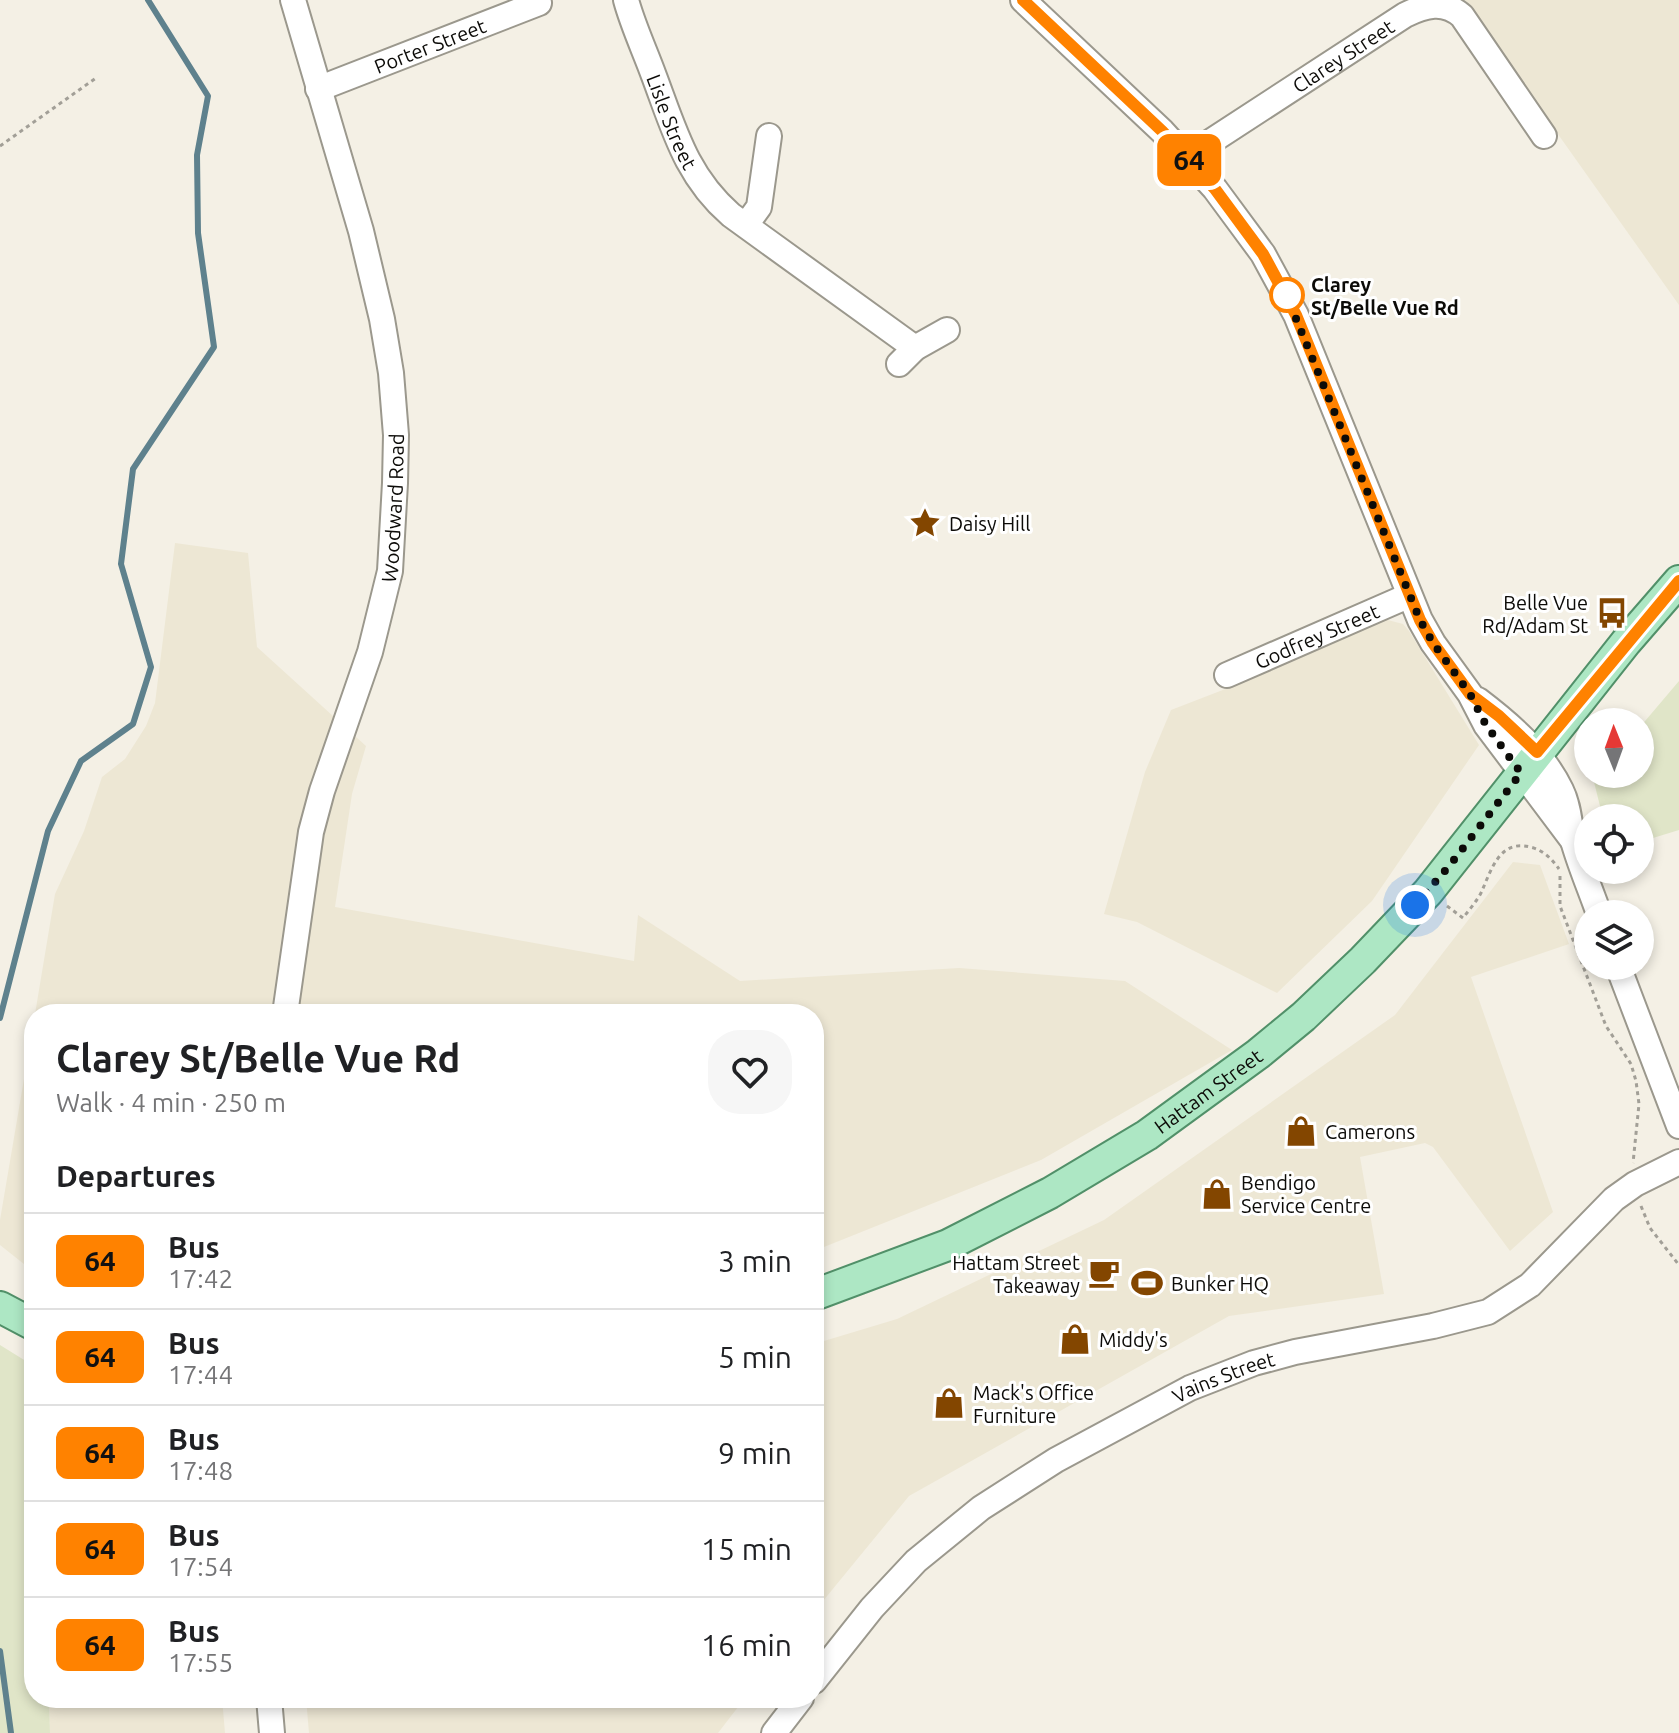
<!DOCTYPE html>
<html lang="en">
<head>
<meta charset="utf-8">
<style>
  :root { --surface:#fff; --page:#f6f6f6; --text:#202124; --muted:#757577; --line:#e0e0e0 }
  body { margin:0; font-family:Ubuntu,sans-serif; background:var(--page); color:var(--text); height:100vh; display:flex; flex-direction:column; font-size:30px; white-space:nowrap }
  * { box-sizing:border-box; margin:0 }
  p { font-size:26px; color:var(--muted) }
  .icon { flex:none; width:44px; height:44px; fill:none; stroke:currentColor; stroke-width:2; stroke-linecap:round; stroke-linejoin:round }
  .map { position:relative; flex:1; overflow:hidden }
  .details { position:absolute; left:24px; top:1004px; width:800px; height:704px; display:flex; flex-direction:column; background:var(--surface); border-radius:32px; box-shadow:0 4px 12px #0003 }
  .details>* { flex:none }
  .badge { padding:0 16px; border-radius:12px; font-size:28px; line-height:52px }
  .needle { width:52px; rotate:359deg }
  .buttons { position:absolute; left:1574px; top:708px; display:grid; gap:16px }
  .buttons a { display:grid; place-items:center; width:80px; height:80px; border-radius:50%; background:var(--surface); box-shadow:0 4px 12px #0003; font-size:40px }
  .you { position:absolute; width:40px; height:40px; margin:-20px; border:6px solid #fff; border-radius:50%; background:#1a73e8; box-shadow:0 0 0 12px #1a73e833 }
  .map>.badge { position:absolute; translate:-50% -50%; box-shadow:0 0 0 4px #fff }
  h2 { padding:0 32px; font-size:30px; line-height:72px }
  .round { display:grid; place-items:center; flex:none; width:84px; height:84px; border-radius:32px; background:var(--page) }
  .summary { display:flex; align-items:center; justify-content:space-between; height:136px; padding:0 32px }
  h1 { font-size:38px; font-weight:700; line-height:60px }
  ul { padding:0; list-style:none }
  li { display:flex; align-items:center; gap:24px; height:96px; padding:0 32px; border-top:2px solid var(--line) }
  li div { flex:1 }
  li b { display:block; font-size:30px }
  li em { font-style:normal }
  li .badge { min-width:88px; font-weight:700; text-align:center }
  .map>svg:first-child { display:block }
  .built { fill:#ede7d4 }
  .grass { fill:#e0e5c8 }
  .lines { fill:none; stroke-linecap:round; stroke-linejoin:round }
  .stream { stroke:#5e818d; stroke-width:6 }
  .minor-casing { stroke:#9b988d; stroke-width:28 }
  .major-casing { stroke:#519069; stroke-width:34 }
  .path { stroke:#a29f97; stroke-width:3; stroke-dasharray:4 4; stroke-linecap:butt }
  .minor { stroke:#fff; stroke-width:24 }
  .major { stroke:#ade7c4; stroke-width:30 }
  .line-casing { stroke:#fff; stroke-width:18 }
  .line { stroke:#ff8200; stroke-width:12 }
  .walk { stroke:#0c0b08; stroke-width:8; stroke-dasharray:0 14.4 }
  .stop-dot { fill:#fff; stroke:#ff8200; stroke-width:4 }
  .labels { text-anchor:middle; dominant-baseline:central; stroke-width:6; stroke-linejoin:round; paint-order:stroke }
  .street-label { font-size:20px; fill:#0c0b08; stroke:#fff }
  .stop-label { font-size:20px; font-weight:bold; fill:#0c0b08; stroke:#fff; text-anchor:start }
  .poi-label { font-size:20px; fill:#0c0b08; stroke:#fff; text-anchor:start }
</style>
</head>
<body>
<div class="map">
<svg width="1679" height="1733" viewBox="0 0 1679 1733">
  <rect width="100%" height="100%" fill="#f4f0e5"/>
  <path class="built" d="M1463,0H1679V305Z
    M175,543L248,553L257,647L366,746L352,794L335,907L634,961L638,915L740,981L959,968L1125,981L1232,1050L1041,1160L814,1251V1014H35L55,894L84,831L102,777L125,759L146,726L155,703Z
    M1384,619L1403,624L1409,631L1479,745L1372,901L1277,993L1137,922L1104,914L1145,772L1171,710L1259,676Z
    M1513,862L1540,865L1569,944L1471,977L1553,1212L1510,1251L1433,1147L1425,1143L1360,1157L1384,1294L1229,1316L909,1496L814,1612V1344L897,1319L1104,1220L1395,1015Z
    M34,1020V1272L0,1245V1220Z
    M49,1698H222L225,1733H50Z
    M306,1698H745L718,1733H309Z"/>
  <path class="grass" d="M1679,681V830L1640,842V818H1603L1594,782L1601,774H1640V727Z
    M0,1345L29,1363L34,1390V1698H49L50,1733H0Z"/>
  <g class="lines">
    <path class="stream" d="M0,1018L48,831L81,761L133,724L151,667L121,564L133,469L214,347L198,233L197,155L208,96L148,0
      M0,1651L11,1733"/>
    <defs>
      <g id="minor">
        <path id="s1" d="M626,0C633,26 645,51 654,76C674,129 686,176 731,215L915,348"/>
        <path d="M1023,0L1162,131L1215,189L1263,254L1296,315L1420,620L1433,643L1470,694L1486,725L1574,842"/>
        <path id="s2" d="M318,89L539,3"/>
        <path id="s3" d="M1187,157L1405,15C1425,5 1444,0 1462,16L1544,136"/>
        <path d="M746,225L759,207L769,136"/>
        <path d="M899,364L915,348L947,330"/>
        <path id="s4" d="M1227,675L1408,596"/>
        <path d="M1478,700C1511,725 1543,753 1561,790C1570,808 1569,826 1574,844C1581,868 1591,891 1599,914"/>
        <path d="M1618,966L1679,1126"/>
        <path id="s5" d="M285,1014L311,832L322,791L370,652L390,571L395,483L396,435L391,373L382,319L361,231L293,0"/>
        <path id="s6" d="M814,1681L872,1608L916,1561L981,1508L1056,1460L1190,1388L1254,1363L1295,1352L1433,1326L1488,1312L1530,1285L1614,1199L1635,1184L1679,1162"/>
        <path d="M269,1698L272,1733"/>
        <path d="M774,1733L801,1698"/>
      </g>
      <g id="major">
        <path id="s7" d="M814,1295L948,1245L1050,1193L1147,1135L1258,1054L1303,1017L1363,960L1428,892L1626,642L1679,581"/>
        <path d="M0,1307L34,1325"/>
      </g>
    </defs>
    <use href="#minor" class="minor-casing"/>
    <use href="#major" class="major-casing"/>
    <path class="path" d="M0,146L96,78
      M1560,876V906L1606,1026L1631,1064L1636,1081L1639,1104L1633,1163
      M1447,906L1463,918C1469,910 1476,902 1481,893C1491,871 1499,839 1530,847C1543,850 1551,858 1559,869
      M1641,1206L1650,1228L1679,1265"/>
    <use href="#minor" class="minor"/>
    <use href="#major" class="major"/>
  </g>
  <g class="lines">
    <defs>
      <path id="line" d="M1023,0L1162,131L1215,189L1263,254L1296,315L1420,620L1433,643L1470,694L1499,716L1537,752L1679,581"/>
    </defs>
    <use href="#line" class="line-casing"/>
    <use href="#line" class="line"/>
    <path class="walk" d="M1287,295L1283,287L1420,620L1433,643L1470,694L1486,725L1521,773L1450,865L1415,905"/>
  </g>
  <defs>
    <symbol id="sight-bare" viewBox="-9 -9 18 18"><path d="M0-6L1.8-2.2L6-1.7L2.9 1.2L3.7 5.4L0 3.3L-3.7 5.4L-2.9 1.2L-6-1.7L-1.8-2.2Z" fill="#834600" stroke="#fff" stroke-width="2.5" paint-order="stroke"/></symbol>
    <symbol id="bus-bare" viewBox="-9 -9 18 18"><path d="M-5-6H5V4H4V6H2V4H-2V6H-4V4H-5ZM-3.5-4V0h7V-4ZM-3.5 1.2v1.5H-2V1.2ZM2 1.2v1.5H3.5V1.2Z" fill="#834600" stroke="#fff" stroke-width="2.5" paint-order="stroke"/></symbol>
    <symbol id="shop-bare" viewBox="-9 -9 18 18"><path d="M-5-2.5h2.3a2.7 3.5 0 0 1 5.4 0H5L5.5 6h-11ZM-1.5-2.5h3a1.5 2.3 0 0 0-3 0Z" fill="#834600" stroke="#fff" stroke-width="2.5" paint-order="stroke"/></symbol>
    <symbol id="cafe-bare" viewBox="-9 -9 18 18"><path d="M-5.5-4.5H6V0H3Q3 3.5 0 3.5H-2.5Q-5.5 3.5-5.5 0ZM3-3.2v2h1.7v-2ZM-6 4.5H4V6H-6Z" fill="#834600" stroke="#fff" stroke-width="2.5" paint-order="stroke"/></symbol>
    <symbol id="stadium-bare" viewBox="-9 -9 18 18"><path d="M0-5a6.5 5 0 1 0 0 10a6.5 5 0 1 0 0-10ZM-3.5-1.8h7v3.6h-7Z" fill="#834600" stroke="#fff" stroke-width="2.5" paint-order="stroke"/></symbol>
  </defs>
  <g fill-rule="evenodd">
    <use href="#sight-bare" x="903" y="501" width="44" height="44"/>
    <use href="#bus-bare" x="1590" y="591" width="44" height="44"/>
    <use href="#shop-bare" x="1279" y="1109" width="44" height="44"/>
    <use href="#shop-bare" x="1195" y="1172" width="44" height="44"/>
    <use href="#cafe-bare" x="1082" y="1251" width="44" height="44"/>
    <use href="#stadium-bare" x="1125" y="1261" width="44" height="44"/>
    <use href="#shop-bare" x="1053" y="1317" width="44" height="44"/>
    <use href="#shop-bare" x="927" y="1381" width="44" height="44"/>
  </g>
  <circle class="stop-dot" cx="1287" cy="295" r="16"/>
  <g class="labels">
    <g class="street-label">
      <text stroke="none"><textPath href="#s2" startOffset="120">Porter Street</textPath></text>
      <text stroke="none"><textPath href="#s3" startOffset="186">Clarey Street</textPath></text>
      <text stroke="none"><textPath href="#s1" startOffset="130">Lisle Street</textPath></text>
      <text stroke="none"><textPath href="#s5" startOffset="520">Woodward Road</textPath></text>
      <text stroke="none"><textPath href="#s4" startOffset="98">Godfrey Street</textPath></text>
      <text stroke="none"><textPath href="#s7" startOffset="446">Hattam Street</textPath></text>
      <text stroke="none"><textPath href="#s6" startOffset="518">Vains Street</textPath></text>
    </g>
    <g class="stop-label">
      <text x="1311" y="284">Clarey<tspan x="1311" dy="23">St/Belle Vue Rd</tspan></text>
    </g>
    <g class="poi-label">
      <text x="949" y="523">Daisy Hill</text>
      <text x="1588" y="602" text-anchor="end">Belle Vue<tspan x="1588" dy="23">Rd/Adam St</tspan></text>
      <text x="1325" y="1131">Camerons</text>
      <text x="1241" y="1182">Bendigo<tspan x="1241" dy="23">Service Centre</tspan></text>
      <text x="1080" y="1262" text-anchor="end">Hattam Street<tspan x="1080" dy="23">Takeaway</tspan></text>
      <text x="1171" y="1283">Bunker HQ</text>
      <text x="1099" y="1339">Middy's</text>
      <text x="973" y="1392">Mack's Office<tspan x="973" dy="23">Furniture</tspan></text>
    </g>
  </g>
</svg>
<div class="buttons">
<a><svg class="needle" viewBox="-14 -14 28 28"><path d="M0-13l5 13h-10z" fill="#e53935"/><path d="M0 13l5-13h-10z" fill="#757577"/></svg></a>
<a><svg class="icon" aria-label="locate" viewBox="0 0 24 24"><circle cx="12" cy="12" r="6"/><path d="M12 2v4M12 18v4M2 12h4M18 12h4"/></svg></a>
<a><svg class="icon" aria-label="layers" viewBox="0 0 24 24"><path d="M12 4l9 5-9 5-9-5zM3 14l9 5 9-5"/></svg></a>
</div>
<div class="you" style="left:1415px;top:905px"></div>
<b class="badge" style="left:1189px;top:160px;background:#ff8200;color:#111">64</b>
<section class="details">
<div class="summary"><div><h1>Clarey St/Belle Vue Rd</h1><p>Walk · 4 min · 250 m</p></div><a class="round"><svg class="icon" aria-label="heart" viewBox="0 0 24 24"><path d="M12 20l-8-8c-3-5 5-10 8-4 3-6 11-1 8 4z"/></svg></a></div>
<h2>Departures</h2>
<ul>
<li><span class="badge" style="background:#ff8200;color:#111">64</span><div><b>Bus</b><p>17:42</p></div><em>3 min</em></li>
<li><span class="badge" style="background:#ff8200;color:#111">64</span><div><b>Bus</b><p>17:44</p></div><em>5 min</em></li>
<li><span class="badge" style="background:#ff8200;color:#111">64</span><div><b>Bus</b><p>17:48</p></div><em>9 min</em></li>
<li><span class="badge" style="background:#ff8200;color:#111">64</span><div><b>Bus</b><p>17:54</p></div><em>15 min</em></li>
<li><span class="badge" style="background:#ff8200;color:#111">64</span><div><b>Bus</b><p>17:55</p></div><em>16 min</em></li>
</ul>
</section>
</div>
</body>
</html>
